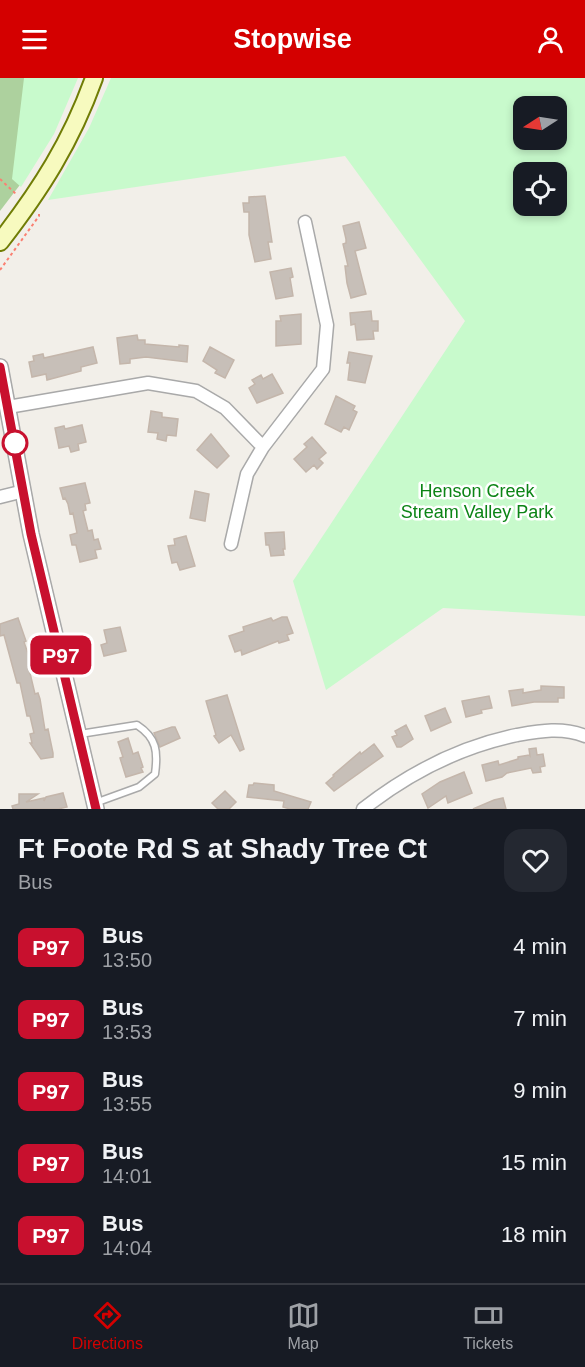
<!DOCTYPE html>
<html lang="en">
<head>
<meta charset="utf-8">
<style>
  :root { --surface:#171b24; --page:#242831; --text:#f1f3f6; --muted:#9ea1a6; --line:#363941; --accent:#d40000 }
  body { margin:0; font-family:Arial,sans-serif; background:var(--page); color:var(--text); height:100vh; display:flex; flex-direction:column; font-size:22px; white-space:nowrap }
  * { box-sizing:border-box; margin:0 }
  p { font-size:20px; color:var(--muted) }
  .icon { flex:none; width:33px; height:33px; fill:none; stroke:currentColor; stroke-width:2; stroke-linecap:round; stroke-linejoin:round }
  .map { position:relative; height:731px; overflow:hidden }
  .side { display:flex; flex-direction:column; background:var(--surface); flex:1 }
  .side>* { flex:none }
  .badge { padding:0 12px; border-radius:9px; font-size:21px; line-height:39px }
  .needle { width:39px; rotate:258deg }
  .buttons { position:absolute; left:513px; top:18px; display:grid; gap:12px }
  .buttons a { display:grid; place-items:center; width:54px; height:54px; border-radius:12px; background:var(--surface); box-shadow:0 3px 9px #0003; font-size:30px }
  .map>.badge { position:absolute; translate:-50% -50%; box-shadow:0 0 0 3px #fff }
  .round { display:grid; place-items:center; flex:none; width:63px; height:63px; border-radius:18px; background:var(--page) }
  .overview { display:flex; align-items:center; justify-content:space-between; height:102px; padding:0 18px }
  h1 { font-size:28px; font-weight:700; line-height:45px }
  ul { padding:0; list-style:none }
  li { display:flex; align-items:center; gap:18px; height:72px; padding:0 18px }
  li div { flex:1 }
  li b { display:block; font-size:22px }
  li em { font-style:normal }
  li .badge { min-width:66px; font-weight:700; text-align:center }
  header { display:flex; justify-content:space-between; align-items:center; height:78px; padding:0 18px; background:var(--accent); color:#fff; font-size:27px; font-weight:700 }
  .dock { display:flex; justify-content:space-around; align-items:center; height:84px; border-top:2px solid var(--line); background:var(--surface); font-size:16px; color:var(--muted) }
  .dock a { display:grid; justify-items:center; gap:3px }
  .dock .selected { color:var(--accent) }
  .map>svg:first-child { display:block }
  .forest { fill:#add19e }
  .park { fill:#c8facc; fill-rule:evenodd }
  .building { fill:#c7bfb8; stroke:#c4b6ab; stroke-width:1.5 }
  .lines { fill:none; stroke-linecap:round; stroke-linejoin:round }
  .service-casing { stroke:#a9a9a9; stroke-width:9 }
  .minor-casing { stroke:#a9a9a9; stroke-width:15 }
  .tertiary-casing { stroke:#a9a9a9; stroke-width:18 }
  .secondary-casing { stroke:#707d05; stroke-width:20 }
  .path { stroke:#fa8072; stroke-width:2; stroke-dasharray:3 3; stroke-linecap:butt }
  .service { stroke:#fff; stroke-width:6 }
  .minor { stroke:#fff; stroke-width:12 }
  .tertiary { stroke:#fff; stroke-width:15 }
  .secondary { stroke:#f7fabf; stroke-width:16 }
  .line-casing { stroke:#fff; stroke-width:14 }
  .line { stroke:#c8102e; stroke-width:9 }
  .stop-dot { fill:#fff; stroke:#c8102e; stroke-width:3 }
  .labels { text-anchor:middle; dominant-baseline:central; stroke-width:5; stroke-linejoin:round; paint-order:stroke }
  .park-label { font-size:18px; fill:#0c8416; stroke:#fff }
</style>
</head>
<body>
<header><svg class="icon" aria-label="menu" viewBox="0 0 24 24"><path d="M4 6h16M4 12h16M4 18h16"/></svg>Stopwise<svg class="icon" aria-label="person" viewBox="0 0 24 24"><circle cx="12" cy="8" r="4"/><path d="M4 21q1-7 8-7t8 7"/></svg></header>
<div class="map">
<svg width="585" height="731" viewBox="0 0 585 731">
  <rect width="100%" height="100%" fill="#f2efe9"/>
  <path class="forest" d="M0,0H72L29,95L0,133Z"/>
  <path class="park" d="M24,0H78L54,56L21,109L12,101Z
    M111,0H585V538L443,530L326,612L293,503L465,243L345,78L48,122L89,50ZM556,28V62H524V28ZM556,94V128H524V94Z"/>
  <path class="building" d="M265,118L272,164H268L271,181L255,184L249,157V134H244L243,125H249V119Z
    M359,144L366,170L355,173L366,216L351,220L347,205L345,188H348L343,166L346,165V161L343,148Z
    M291,190L293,199L290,200L293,218L276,221L270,194Z
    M371,233L372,243H378V253H373L374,261L357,262L355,246L351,247L350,235Z
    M301,236V266L276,268V243H281L280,238Z
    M137,257L138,262H145V266L179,269V267L188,268L187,284L146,279L130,281V285L120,286L117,260Z
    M93,269L97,285L81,289V293L47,302L46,296L32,299L29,284L34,283L33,278L43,276L44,280Z
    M210,269L234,282L225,300L215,295L217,292L203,283Z
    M349,274L372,278L365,305L348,302L350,285H347Z
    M272,296L283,315L257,325L249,310L255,306L252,302L261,297L263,301Z
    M336,318L355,328L353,332L357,334L349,352L344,349L341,354L325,346Z
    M151,333L162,335V339L178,341L176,358L167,357L166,363L157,361L158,355L148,354Z
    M82,347L86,364L78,366L79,372L71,374L69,368L59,370L55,350L64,348L65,351Z
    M211,356L229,378L217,390L197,372Z
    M312,359L326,375L319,381L323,385L317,391L314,387L306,394L294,381L307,369L304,366Z
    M85,405L90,425L85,426L86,432L83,433L88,453L92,452L94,462L98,461L101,471L95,472L97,480L80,484L76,467H72L70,457L77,455L73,435L70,436L68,426L65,420L63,421L60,410Z
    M195,413L209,416L205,443L190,440Z
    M284,454L285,471H283L284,477L271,478L269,467H266L265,455Z
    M186,458L195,488L180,492L177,484L172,485L168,468L175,467L174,461Z
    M282,539H287L293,555L287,557L289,562L279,565L278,563L242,577L241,572L235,574L229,558L244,553L243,549L271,540L273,543Z
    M18,540L26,563L24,564L33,590L29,591L35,616L38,615L40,621L45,652L48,651L53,675V679L41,681L30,665H32L30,656L34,655L30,638H27L20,605H17L4,557L0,558V546Z
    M120,549L126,573L104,578L101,567L107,565L104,552Z
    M541,608L564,609V620H558V624H534L512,628L509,613L523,611V615L541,612Z
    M227,617L244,671L240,673L231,657L219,665L214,658L216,657L206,623Z
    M489,618L492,630L481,632L482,635L466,639L462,623Z
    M445,630L451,644L431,653L425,638Z
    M406,647L413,661L401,669H397L392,659L397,657L395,653Z
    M172,649H175L180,660L160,669L154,655Z
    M128,660L133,676L138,674L143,689L141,690L143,694L126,699L120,680L123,679L118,664Z
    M374,666L383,678L334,713L326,705L334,698L333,697L360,674L361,676Z
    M536,670L537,677L543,676L545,688L540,689L541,694L533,695L531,690L507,695L502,699L486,703L482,687L498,683L499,687L518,681V679L529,677L530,678L529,671Z
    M464,694L472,715L448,725L446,718L428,730L422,716L440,704Z
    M254,705L274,707V713L311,724L308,731H290L283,729L284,723L247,719L249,707H253Z
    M225,713L236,724L229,731H218L212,725Z
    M63,715L67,729L58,731H13L12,728L19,726V716H38L26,724L44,720V723L46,719Z
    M503,720L506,731H473L494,722Z"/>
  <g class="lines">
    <defs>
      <path id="service" d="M80,656L137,647C157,660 158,674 155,696L139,709L95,725"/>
      <path id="minor" d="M8,329L148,305L196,313L225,330L263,369
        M0,419L24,413
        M231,466L247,396L263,369L323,291L327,247L305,144
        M363,731C409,695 459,669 517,657C540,653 562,649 585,658"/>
      <path id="tertiary" d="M0,289L31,456L96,731"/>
      <path id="secondary" d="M0,164C41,111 71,64 94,0"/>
    </defs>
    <use href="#service" class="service-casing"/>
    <use href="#minor" class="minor-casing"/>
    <use href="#tertiary" class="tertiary-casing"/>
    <use href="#secondary" class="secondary-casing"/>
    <path class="path" d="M0,101L17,117
      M0,192L39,138V136"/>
    <use href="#service" class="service"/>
    <use href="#minor" class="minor"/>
    <use href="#tertiary" class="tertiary"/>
    <use href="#secondary" class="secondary"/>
  </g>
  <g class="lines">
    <defs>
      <path id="line" d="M0,289L31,456L96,731"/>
    </defs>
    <use href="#line" class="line-casing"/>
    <use href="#line" class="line"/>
  </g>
  <circle class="stop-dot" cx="15" cy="365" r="12"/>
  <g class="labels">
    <g class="park-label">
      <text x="477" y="413">Henson Creek<tspan x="477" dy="21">Stream Valley Park</tspan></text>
    </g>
  </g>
</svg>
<div class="buttons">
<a><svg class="needle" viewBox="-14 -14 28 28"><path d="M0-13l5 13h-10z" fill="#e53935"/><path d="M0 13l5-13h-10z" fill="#9ea1a6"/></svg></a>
<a><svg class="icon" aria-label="locate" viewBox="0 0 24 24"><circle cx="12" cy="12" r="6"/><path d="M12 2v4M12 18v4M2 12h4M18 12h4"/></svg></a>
</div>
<b class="badge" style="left:61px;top:577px;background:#c8102e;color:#fff">P97</b>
</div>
<section class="side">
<div class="overview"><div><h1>Ft Foote Rd S at Shady Tree Ct</h1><p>Bus</p></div><a class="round"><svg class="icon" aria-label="heart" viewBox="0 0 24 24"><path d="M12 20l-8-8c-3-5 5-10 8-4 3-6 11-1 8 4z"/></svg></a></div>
<ul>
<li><span class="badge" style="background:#c8102e;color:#fff">P97</span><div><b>Bus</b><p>13:50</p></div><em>4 min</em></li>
<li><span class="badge" style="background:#c8102e;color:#fff">P97</span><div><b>Bus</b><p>13:53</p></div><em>7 min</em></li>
<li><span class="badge" style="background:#c8102e;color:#fff">P97</span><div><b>Bus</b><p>13:55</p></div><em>9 min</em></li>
<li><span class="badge" style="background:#c8102e;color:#fff">P97</span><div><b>Bus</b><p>14:01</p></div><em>15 min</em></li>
<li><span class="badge" style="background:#c8102e;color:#fff">P97</span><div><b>Bus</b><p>14:04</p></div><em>18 min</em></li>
</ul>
</section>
<nav class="dock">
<a class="selected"><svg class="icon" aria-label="directions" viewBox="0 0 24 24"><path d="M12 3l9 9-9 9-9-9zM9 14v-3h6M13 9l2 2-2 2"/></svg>Directions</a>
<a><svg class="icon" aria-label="map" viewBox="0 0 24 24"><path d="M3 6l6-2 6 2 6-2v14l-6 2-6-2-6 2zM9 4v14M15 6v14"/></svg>Map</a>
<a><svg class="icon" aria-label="tickets" viewBox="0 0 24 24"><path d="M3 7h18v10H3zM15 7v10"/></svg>Tickets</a>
</nav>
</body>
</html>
